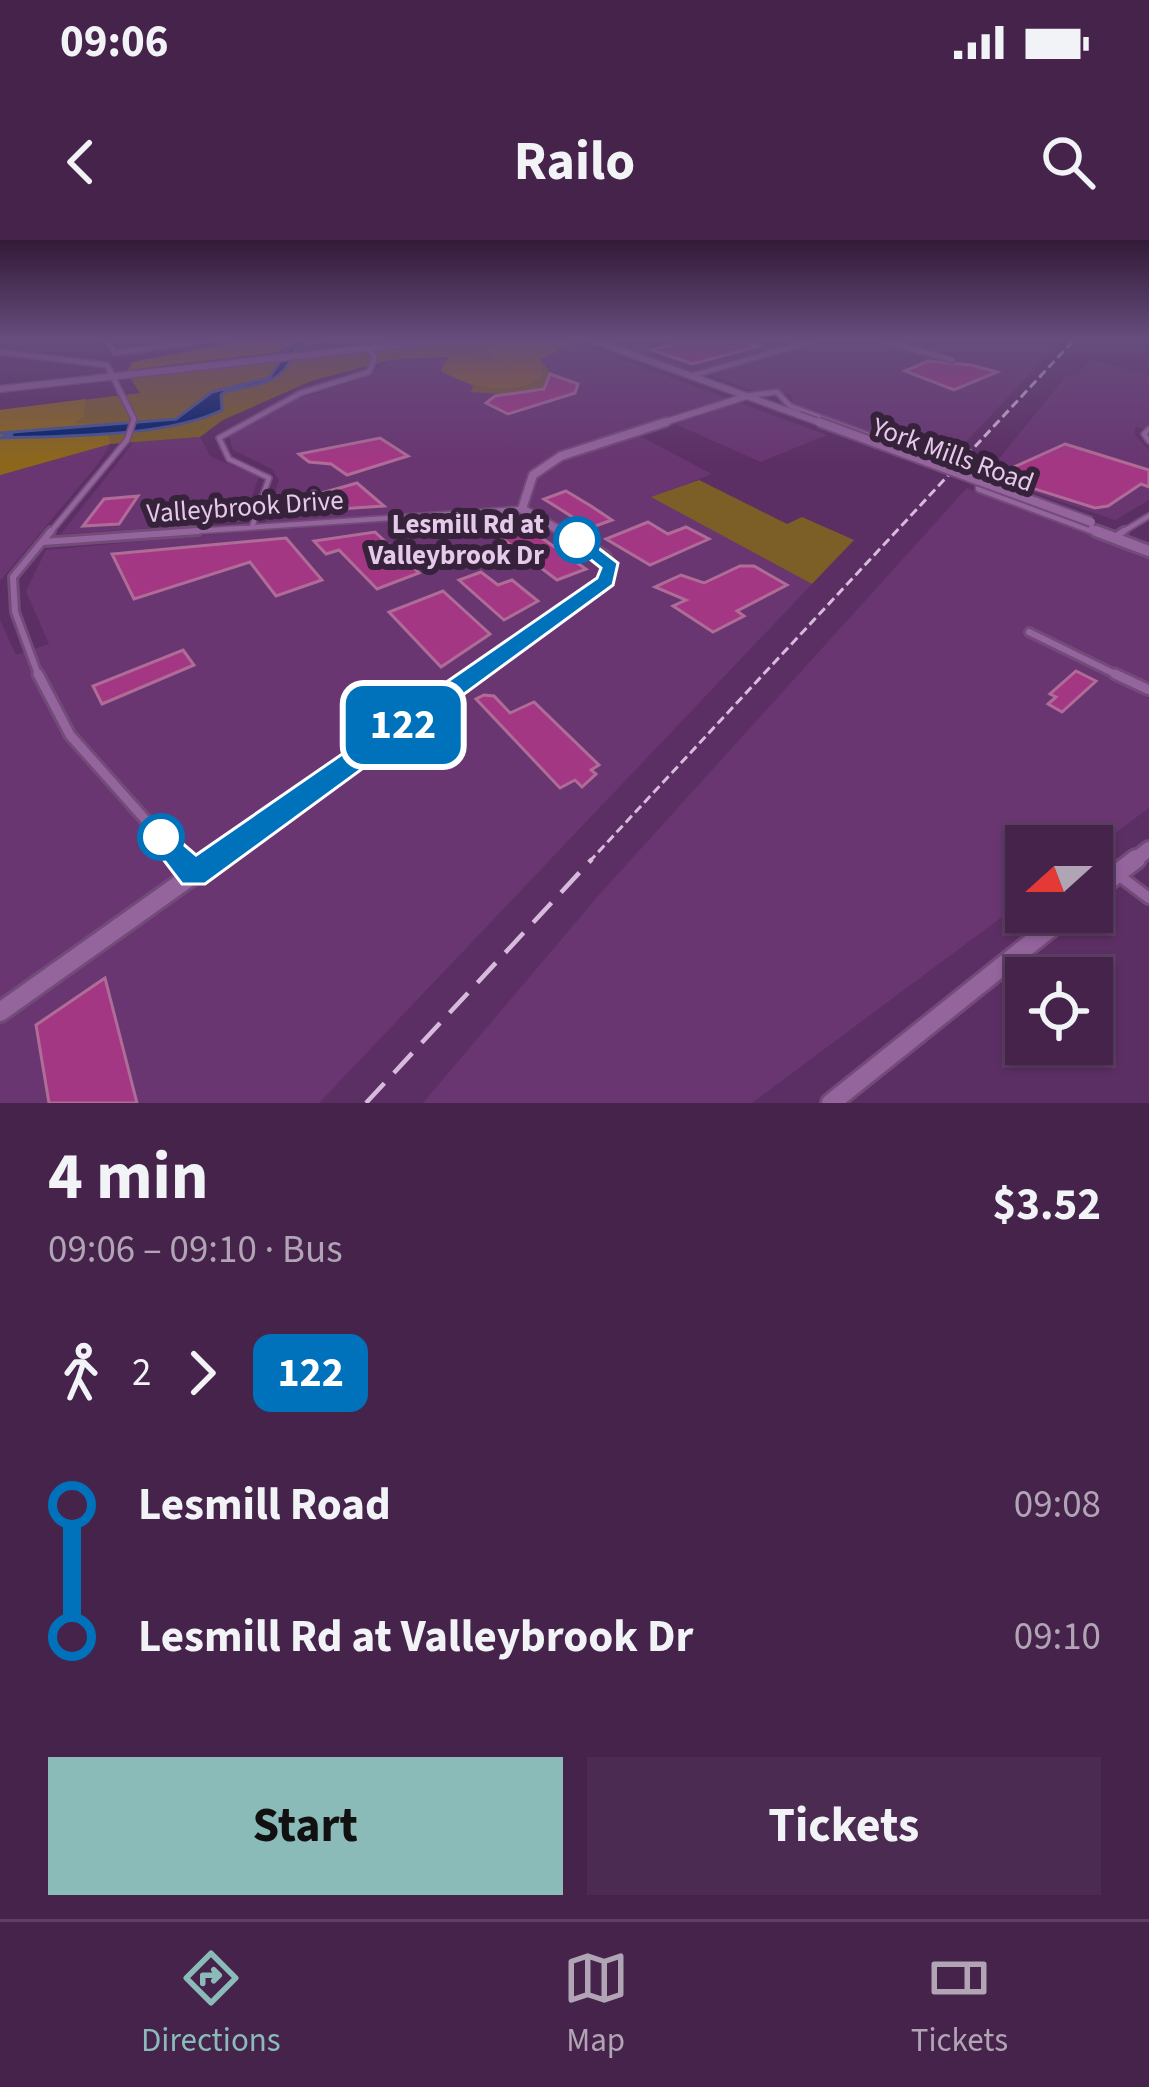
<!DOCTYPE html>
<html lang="en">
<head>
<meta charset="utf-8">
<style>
  :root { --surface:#45234b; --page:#4c2b52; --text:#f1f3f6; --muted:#b0a4b5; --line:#5d4063; --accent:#8bbbb9 }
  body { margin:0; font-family:"Source Sans 3",sans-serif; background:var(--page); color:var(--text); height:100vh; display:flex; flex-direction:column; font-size:45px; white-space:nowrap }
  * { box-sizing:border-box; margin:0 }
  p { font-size:39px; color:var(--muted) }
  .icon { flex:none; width:66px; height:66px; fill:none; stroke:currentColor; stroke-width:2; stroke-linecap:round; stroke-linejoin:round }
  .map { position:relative; height:863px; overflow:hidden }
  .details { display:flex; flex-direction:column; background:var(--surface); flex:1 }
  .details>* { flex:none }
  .badge { padding:0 24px; border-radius:18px; font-size:42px; line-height:78px }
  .needle { width:78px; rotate:249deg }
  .buttons { position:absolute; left:1005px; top:585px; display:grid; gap:24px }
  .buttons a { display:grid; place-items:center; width:108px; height:108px; border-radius:0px; background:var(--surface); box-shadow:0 3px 9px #0004,0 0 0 3px var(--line); font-size:60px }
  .map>.badge { position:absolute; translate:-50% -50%; box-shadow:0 0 0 6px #fff }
  .legs { display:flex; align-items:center; gap:18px; height:132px; padding:0 48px; font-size:39px }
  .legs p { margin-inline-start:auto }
  .summary { display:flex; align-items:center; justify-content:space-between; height:204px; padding:0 48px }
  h1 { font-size:66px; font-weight:700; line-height:90px }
  .button { display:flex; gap:24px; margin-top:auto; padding:24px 48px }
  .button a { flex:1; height:138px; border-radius:0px; background:var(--accent); color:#111; font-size:48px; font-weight:700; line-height:138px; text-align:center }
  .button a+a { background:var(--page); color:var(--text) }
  ul { padding:0 48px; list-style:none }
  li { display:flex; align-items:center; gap:42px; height:132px; font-size:45px }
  li i { display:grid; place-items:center; width:18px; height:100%; margin:0 15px; background:currentColor }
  li i::after { content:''; width:30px; height:30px; margin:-15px; border:9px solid; border-radius:50%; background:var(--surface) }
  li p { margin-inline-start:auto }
  li:first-child i { background:linear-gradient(#0000 50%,currentColor 0) }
  li:last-child i { background:linear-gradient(currentColor 50%,#0000 0) }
  .status { display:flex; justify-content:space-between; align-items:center; height:84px; padding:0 60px; background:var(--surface); direction:ltr }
  .status svg { height:33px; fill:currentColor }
  header { display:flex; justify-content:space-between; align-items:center; height:156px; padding:0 48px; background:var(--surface); font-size:54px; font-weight:700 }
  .tabs { display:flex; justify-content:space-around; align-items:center; height:168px; border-top:3px solid var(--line); background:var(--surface); font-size:33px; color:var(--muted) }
  .tabs a { display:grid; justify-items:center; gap:6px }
  .tabs .current { color:var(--accent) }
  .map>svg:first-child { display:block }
  .built { fill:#693672 }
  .green { fill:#7c5f26 }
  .forest { fill:#8c671b }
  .water { fill:#00226c; stroke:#455492; stroke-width:3 }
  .building { fill:#a43784; stroke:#ae6c97; stroke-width:3 }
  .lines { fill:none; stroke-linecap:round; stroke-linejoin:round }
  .street-far3-casing { stroke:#724b78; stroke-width:8 }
  .street-far2-casing { stroke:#724b78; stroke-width:12 }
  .street-far1-casing { stroke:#724b78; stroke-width:15 }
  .street-casing { stroke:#724b78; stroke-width:16 }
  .secondary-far4-casing { stroke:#724b78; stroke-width:9 }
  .secondary-far3-casing { stroke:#724b78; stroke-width:12 }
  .secondary-far2-casing { stroke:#724b78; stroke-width:16 }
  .secondary-far1-casing { stroke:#724b78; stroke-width:20 }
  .secondary-casing { stroke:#724b78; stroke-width:24 }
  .street-far3 { stroke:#94649d; stroke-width:4.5 }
  .street-far2 { stroke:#94649d; stroke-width:6 }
  .street-far1 { stroke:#94649d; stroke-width:9 }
  .street { stroke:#94649d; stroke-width:10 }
  .secondary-far4 { stroke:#94649d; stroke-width:6 }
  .secondary-far3 { stroke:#94649d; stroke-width:8 }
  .secondary-far2 { stroke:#94649d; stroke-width:10 }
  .secondary-far1 { stroke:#94649d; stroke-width:14 }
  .secondary { stroke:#94649d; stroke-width:18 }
  .rail-far1 { stroke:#d7badc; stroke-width:3; stroke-dasharray:9 4.5; stroke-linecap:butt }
  .rail { stroke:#d7badc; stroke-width:4.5; stroke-dasharray:27 14; stroke-linecap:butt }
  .secondary-bridge-far1-casing { stroke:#724b78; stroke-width:9; stroke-linecap:butt }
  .secondary-bridge-casing { stroke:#724b78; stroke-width:12; stroke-linecap:butt }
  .secondary-bridge-far1 { stroke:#94649d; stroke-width:6 }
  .secondary-bridge { stroke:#94649d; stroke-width:8 }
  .line-1 { fill:#0072bc; stroke:#fff; stroke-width:3 }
  .stop-1-dot { fill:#fff; stroke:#0072bc; stroke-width:6 }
  .labels { text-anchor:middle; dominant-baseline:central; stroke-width:12; stroke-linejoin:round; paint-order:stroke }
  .far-street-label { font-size:27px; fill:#e5cae9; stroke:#36223a }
  .far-stop-label { font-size:27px; font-weight:bold; fill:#e5cae9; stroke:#36223a; text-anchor:end }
</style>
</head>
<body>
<div class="status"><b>09:06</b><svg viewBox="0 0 49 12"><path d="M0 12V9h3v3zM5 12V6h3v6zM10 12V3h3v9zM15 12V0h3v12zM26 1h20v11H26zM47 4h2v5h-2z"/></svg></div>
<header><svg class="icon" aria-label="back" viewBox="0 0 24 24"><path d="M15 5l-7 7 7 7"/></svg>Railo<svg class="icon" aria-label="search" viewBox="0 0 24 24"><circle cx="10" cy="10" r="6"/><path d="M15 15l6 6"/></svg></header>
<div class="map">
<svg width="1149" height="863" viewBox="0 0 1149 863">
  <rect width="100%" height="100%" fill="#5c2f64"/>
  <path class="built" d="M606,100H809L694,132Z
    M826,100H1062L949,220L794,165L790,154L751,150L709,135Z
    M575,102L827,195L761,222L675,184L638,195L712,234L653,257L812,344L319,863H0V380L16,415L49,404L26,351L46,310L263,290L279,240L272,229L233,210L229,196L295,160L370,136L390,120L537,118Z
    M1090,120L1149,134V190L1136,187L1134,194L1149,210V260L1115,280L985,236L1067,135L1076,137Z
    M200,197L210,216L259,237L242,282L61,294L134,202Z
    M110,204L98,224L0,341V235Z
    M967,248L1149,316V447L1120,433L1111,439L1149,459V568L1092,610L1026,606V659L752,863H423L599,655Z"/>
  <path class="green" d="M467,100L575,102L538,118L551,133L545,148L515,155L471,152L473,146L441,129L448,117L390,120L311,141L223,180L200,197L110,204L0,235V170L140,153L130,138Z
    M699,240L787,284L802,277L854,300L812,344L651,257Z"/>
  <path class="forest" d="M246,100H302L278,112L128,130L132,122Z
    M492,101H569V103L541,119V137C514,158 468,147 441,131L452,115L500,124L488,112Z
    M86,159L84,176L75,183L106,184L110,204L0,235V170Z"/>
  <path class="water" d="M325,100L295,108C286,144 259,144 226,151L221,155L222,170C168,197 62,196 0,198L13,194L0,193L176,179L212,152L269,138L290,107Z"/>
  <path class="building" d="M690,100H740L759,106L692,124L652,110Z
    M928,121L971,125L997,132L954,150L905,131Z
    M550,134L578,144L575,153L508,174L486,163L495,156L544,149Z
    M380,198L408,216L347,235L331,224L309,222L299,214Z
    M1065,204L1149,230V247L1141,244L1108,266L1095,268L994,236Z
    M357,243L384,266L294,272L286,263Z
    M566,251L591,266L612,280L590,288L544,259Z
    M138,256L119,284L83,286L104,259Z
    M519,282L586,329L557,340L487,287Z
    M648,282L668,294L686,287L709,299L650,325L606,299Z
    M375,292L419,333L377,349L339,310L326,314L314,301Z
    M286,298L322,340L276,356L250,322L134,359L112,314Z
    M740,326H754L787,345L737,371L744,376L713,392L673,366L686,360L655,347L681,335L704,343Z
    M481,332L498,345L512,340L538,361L504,380L459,340Z
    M443,351L490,394L441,427L389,372Z
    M183,410L194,425L102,464L93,446Z
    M1076,431L1096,441L1062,472L1048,464L1056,457L1050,454Z
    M484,455L494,456L510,473L534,462L599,525L591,530L596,534L582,547L575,540L560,548L476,459Z
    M105,738L137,863H49L36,785Z"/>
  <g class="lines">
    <defs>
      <path id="street-far3" d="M107,100L115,113L205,100
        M882,100L952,120
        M0,112L107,125L134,179L127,200L49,294
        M691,136L817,100
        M745,156L777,152L790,166L936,220
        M1149,189L1144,194L1149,201
        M252,287L269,238L229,219L219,198L301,153L369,132L375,117L366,107
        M155,294L522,269
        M1119,294L1149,276"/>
      <path id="street-far2" d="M1115,297L1124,291
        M43,302L198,291
        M1029,392L1121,437
        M39,437L15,372L13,337L51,291"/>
      <path id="street-far1" d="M38,434L70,495L183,622
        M1115,434L1149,450"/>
      <path id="street" d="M181,619L193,633
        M1117,634L1149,658"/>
      <path id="secondary-far4" d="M592,100L799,175
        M0,149L441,100
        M656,185L744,157"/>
      <path id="secondary-far3" d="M980,248L1104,294
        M566,294L522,269L533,235L561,216L666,182"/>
      <path id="secondary-far2" d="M1096,291L1149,311
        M472,437L606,341L611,327L605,317L561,291"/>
      <path id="secondary-far1" d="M211,622L476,434
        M1132,622L1149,609"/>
      <path id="secondary" d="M1092,653L1136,619
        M0,772L215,619
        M831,863L1070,672"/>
    </defs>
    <use href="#street-far3" class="street-far3-casing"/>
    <use href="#street-far2" class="street-far2-casing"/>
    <use href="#street-far1" class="street-far1-casing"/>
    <use href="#street" class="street-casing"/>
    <use href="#secondary-far4" class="secondary-far4-casing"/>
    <use href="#secondary-far3" class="secondary-far3-casing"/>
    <use href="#secondary-far2" class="secondary-far2-casing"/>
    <use href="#secondary-far1" class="secondary-far1-casing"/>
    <use href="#secondary" class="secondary-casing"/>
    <use href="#street-far3" class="street-far3"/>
    <use href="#street-far2" class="street-far2"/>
    <use href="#street-far1" class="street-far1"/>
    <use href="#street" class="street"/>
    <use href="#secondary-far4" class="secondary-far4"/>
    <use href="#secondary-far3" class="secondary-far3"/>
    <use href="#secondary-far2" class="secondary-far2"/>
    <use href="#secondary-far1" class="secondary-far1"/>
    <use href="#secondary" class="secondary"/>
    <path class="rail-far1" d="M589,622L1074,100"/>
    <path class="rail" d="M366,863L592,619"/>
    <defs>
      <path id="secondary-bridge-far1" d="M799,175L827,185"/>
      <path id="secondary-bridge" d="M819,182L1091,282"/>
    </defs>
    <use href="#secondary-bridge-far1" class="secondary-bridge-far1-casing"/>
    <use href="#secondary-bridge" class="secondary-bridge-casing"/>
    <use href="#secondary-bridge-far1" class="secondary-bridge-far1"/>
    <use href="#secondary-bridge" class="secondary-bridge"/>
  </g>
  <linearGradient id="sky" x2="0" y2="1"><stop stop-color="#331a37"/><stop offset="0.45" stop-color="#664d7d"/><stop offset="1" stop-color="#664d7d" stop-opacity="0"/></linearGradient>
  <rect width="1149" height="221" fill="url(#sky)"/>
  <path class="line-1" d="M571,297H584L618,323L613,345L205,644H182L146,597L161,585L196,615L597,338L601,328L571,304Z"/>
  <g class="stop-1-dot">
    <circle cx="577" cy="300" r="21"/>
    <circle cx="161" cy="597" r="21"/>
  </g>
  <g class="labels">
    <g class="far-street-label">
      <text transform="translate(953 215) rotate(20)">York Mills Road</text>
      <text transform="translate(245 267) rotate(-4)">Valleybrook Drive</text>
    </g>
    <g class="far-stop-label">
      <text x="544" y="284">Lesmill Rd at<tspan x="544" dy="31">Valleybrook Dr</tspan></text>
    </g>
  </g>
</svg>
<div class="buttons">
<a><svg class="needle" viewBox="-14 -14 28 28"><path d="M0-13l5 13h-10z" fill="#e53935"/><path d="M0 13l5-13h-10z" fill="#b0a4b5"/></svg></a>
<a><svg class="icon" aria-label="locate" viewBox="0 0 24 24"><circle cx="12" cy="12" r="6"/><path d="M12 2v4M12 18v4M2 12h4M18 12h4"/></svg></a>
</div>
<b class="badge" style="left:403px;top:485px;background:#0072bc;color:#fff">122</b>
</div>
<section class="details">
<div class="summary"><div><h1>4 min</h1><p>09:06 – 09:10 · Bus</p></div><b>$3.52</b></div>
<div class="legs"><svg class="icon" aria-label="walk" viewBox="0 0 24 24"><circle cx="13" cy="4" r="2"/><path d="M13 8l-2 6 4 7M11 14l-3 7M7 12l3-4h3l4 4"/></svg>2<svg class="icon" aria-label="forward" viewBox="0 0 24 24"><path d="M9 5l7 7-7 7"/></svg><b class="badge" style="background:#0072bc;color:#fff">122</b></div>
<ul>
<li><i style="color:#0072bc"></i><b>Lesmill Road</b><p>09:08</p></li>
<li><i style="color:#0072bc"></i><b>Lesmill Rd at Valleybrook Dr</b><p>09:10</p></li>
</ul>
<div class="button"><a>Start</a><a>Tickets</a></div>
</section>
<nav class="tabs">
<a class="current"><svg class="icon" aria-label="directions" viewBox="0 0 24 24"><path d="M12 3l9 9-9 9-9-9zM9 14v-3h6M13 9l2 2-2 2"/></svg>Directions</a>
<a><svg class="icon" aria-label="map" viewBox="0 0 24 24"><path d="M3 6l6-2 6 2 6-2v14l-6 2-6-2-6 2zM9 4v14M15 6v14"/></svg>Map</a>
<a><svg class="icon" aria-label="tickets" viewBox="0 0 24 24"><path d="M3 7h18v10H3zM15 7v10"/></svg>Tickets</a>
</nav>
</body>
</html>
